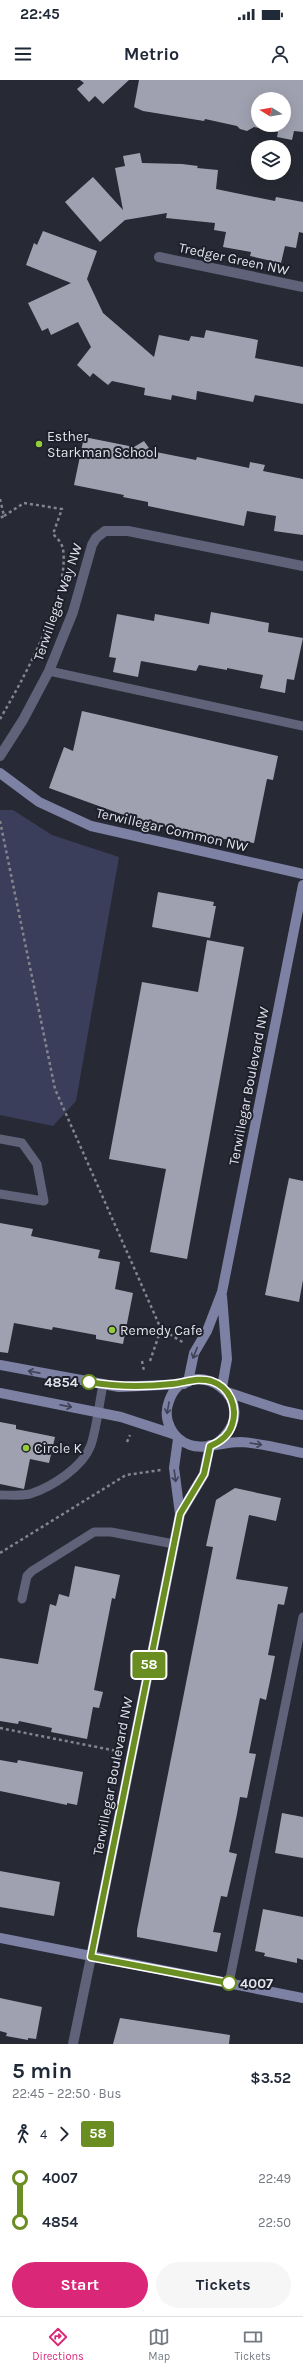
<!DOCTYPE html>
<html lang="en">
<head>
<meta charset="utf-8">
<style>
  :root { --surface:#fff; --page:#f6f6f7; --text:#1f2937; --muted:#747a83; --line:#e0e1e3; --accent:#db2777 }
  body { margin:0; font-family:Karla,sans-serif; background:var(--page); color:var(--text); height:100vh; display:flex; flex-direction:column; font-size:15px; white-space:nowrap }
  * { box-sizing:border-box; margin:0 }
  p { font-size:13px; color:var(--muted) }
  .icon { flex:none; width:22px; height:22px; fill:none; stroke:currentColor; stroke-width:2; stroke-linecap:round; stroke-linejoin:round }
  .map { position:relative; height:1964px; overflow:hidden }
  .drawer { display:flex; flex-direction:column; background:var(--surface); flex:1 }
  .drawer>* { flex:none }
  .badge { padding:0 8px; border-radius:3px; font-size:14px; line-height:26px }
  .needle { width:26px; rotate:281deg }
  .buttons { position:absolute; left:251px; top:12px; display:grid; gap:8px }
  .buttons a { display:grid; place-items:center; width:40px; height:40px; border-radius:50%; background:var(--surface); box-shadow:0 4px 16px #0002; font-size:20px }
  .map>.badge { position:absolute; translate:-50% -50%; box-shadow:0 0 0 2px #fff }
  .legs { display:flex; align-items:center; gap:6px; height:44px; padding:0 12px; font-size:13px }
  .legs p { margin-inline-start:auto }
  .head { display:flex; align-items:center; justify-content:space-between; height:68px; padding:0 12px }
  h1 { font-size:22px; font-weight:700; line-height:30px }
  .action { display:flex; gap:8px; margin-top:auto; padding:8px 12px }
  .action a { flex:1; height:46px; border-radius:24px; background:var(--accent); color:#fff; font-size:16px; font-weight:700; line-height:46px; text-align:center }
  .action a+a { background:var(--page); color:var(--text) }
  ul { padding:0 12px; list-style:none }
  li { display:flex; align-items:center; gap:14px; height:44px; font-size:15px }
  li i { display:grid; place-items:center; width:6px; height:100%; margin:0 5px; background:currentColor }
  li i::after { content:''; width:10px; height:10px; margin:-5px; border:3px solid; border-radius:50%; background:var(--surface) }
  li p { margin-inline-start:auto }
  li:first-child i { background:linear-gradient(#0000 50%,currentColor 0) }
  li:last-child i { background:linear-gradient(currentColor 50%,#0000 0) }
  .status { display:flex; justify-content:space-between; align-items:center; height:28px; padding:0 20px; background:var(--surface); direction:ltr }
  .status svg { height:11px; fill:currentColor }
  header { display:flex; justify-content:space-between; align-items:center; height:52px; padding:0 12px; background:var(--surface); font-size:18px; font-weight:700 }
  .menu { display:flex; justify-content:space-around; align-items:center; height:56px; border-top:1px solid var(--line); background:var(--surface); font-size:11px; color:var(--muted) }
  .menu a { display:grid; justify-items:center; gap:2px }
  .menu .on { color:var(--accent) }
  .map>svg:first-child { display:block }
  .green { fill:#3b3e5a }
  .building { fill:#9fa1b0; fill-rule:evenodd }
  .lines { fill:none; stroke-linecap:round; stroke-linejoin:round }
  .path { stroke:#83858e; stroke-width:2.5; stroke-dasharray:3 3; stroke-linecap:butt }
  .lane { stroke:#5f6278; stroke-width:9 }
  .street { stroke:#5f6278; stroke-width:10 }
  .secondary { stroke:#7d81a4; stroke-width:10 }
  .oneway { stroke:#3f4155 }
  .line-1-casing { stroke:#fff; stroke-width:9 }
  .line-1 { stroke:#6b8e23; stroke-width:6 }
  .poi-dot { fill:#94cc3c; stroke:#1d1f2a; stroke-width:1.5 }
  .stop-1-dot { fill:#fff; stroke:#6b8e23; stroke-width:2 }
  .labels { text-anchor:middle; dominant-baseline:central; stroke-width:4; stroke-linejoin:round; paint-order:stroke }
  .street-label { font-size:14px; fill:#e1e2ea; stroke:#1d1f2a }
  .poi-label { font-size:14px; fill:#e1e2ea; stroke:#1d1f2a; text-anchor:start }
  .stop-label { font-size:14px; font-weight:bold; fill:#e1e2ea; stroke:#1d1f2a; text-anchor:end }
</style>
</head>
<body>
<div class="status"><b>22:45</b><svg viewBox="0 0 49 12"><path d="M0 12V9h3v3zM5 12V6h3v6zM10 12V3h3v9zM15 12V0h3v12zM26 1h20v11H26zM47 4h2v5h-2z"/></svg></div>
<header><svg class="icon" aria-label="menu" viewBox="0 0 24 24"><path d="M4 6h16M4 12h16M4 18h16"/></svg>Metrio<svg class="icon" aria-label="person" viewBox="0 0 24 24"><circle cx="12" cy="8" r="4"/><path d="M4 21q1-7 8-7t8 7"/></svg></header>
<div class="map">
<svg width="303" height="1964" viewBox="0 0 303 1964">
  <rect width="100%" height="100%" fill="#272934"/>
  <path class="green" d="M0,730H13L52,755L119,777L76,1021L53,1046L0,1035Z"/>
  <path class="building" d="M80,0H129L103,24L95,16L89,22L77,9L84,3Z
    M139,0H303V52L294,51L292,60L277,57L278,52L254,47L247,51L240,49L237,46L205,39L204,41L143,31L134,27ZM258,19H284V45H258Z
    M140,73L142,83L182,84L198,86L197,88L218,90L216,109L275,121L276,117L303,122V153L299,152L296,168L285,166L281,183L250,176L251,172L223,167L226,152L214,150L215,143L166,138L167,133L125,140L100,162L65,122L93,97L123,130L115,88L125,86L123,76Z
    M43,151L97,171L87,199L103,233L154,277L159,255L189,261L191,256L204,258L206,250L258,260L255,278L303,287V324L255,315L253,322L197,311L196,320L172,315L171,320L144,315L145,308L112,301L108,305L93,293L90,297L77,285L91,267L78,242L51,255L48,248L42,251L28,223L71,203L26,185L34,163L37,165Z
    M84,357L134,367L144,361L151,371L196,380L197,377L249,388L250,382L265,385L263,391L303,399V455L274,451L276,436L247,431L244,446L148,426V422L123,417L124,415L74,405Z
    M211,532L269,543L268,552L303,558L294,600L287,599L285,613L260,608L263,595L227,588V590L199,585L196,591L141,581L138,597L113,592L116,578L109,577L117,534L154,541L155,534L209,544Z
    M82,631L278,676L273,700L267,699L254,763L194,755L195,752L143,742L49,708L64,667L73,671Z
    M158,812L214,822L213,826H216L210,858L152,847Z
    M207,860L244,867L187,1179L150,1172L166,1089L109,1079L142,902L198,912Z
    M289,1098L303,1101V1200L299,1222L265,1215Z
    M0,1143L33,1149L31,1156L100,1170L98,1178L120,1182L115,1209L133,1213L123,1264L96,1259V1255L53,1247L52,1250L14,1243L8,1273L0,1272Z
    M0,1342L16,1345V1349L55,1357L49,1383L30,1379L24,1409L0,1404Z
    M235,1408L281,1418L276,1441L249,1435L236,1499L288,1507L284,1525L278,1524L268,1575L275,1576L270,1601L266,1620L260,1618L249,1673L256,1674L247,1718L240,1717L237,1734L229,1772L237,1774L227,1817L221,1816L213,1852L221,1853L217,1872L137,1857V1850L213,1467L206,1466L216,1420Z
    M75,1486L120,1495L115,1519L112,1518L94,1610L103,1612L99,1628L93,1627L87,1659L51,1652L52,1648L19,1641L18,1644L0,1641V1578L38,1584L50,1524L56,1526L59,1514L69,1517Z
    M0,1680L17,1683L18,1680L83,1692L77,1725L67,1723V1725L0,1711Z
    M282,1733L303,1737V1778L275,1773Z
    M0,1791L60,1802L54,1836L0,1827Z
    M263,1829L303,1837V1880L297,1878V1883L264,1876L265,1873L255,1871Z
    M0,1918L42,1927L36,1959L28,1958V1960L6,1956L7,1953L0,1951Z
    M120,1938L230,1955L229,1964H113Z"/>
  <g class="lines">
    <path class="path" d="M0,419L4,436L0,438
      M0,639C23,600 70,514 63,469C62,463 57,458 53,454L62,429L24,423L4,436
      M0,741L55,1009L161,1249L184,1263
      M142,1281L144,1291
      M150,1281L161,1249
      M127,1362L130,1355
      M0,1473L126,1395L161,1390
      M0,1648L117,1671"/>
    <path class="lane" d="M49,591L303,646
      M0,1059L22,1063L37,1084L44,1121L0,1114
      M0,1415C10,1415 21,1416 30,1414C52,1407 83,1387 91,1365C97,1346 99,1324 103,1305
      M22,1519L27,1496L32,1491L94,1452H111L174,1464
      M229,1903L303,1537"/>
    <path class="street" d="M159,177L303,207
      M0,676L23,640L49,591L73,532L92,465L96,458L105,451H128L303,486
      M73,1964L91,1877"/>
    <path class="secondary" d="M0,693L39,722L91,746L303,794
      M0,1285L119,1307L184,1304
      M188,1302L194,1273L207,1251L222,1212L303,805
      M222,1307L227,1279L222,1216
      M227,1312L284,1331L303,1335
      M0,1313L121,1337L173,1354
      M217,1363C270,1320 187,1269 169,1321C166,1329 166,1339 170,1347C174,1356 181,1362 190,1365C203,1370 224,1362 240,1362C261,1363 283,1369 303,1373
      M180,1434L204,1394L210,1365
      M0,1858L303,1918
      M91,1877L180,1434L174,1388L178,1359"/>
  </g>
  <defs><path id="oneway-shaft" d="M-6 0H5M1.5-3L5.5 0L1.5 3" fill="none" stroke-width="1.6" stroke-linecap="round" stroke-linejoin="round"/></defs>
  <g class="oneway">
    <use href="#oneway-shaft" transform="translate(195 1273) rotate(112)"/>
    <use href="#oneway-shaft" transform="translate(34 1292) rotate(-169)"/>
    <use href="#oneway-shaft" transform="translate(66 1326) rotate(11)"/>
    <use href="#oneway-shaft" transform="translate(168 1328) rotate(100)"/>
    <use href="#oneway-shaft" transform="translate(256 1364) rotate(9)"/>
    <use href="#oneway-shaft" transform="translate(175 1396) rotate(82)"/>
  </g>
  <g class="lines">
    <defs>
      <path id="line-1" d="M89,1302C117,1307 144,1307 172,1304C185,1303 197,1297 211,1301C230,1307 238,1327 232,1345C229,1355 220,1362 210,1366L204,1394L180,1434L91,1877L229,1903"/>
    </defs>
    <use href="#line-1" class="line-1-casing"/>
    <use href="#line-1" class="line-1"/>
  </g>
  <g class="poi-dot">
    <circle cx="39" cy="364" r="4"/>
    <circle cx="112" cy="1250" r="4"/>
    <circle cx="26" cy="1368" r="4"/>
  </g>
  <g class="stop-1-dot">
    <circle cx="89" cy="1302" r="7"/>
    <circle cx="229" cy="1903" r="7"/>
  </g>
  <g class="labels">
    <g class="street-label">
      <text transform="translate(234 179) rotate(12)">Tredger Green NW</text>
      <text transform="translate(58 522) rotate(-71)">Terwillegar Way NW</text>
      <text transform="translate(172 750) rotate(13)">Terwillegar Common NW</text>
      <text transform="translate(249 1006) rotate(-79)">Terwillegar Boulevard NW</text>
      <text transform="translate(113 1696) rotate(-79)">Terwillegar Boulevard NW</text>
    </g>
    <g class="poi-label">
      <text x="47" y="356">Esther<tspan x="47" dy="16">Starkman School</tspan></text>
      <text x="120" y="1250">Remedy Cafe</text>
      <text x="34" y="1368">Circle K</text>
    </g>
    <g class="stop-label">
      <text x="78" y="1302">4854</text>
      <text x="240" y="1903" text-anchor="start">4007</text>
    </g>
  </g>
</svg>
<div class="buttons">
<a><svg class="needle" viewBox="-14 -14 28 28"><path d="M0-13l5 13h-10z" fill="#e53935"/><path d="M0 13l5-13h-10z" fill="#747a83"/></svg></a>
<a><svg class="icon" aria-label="layers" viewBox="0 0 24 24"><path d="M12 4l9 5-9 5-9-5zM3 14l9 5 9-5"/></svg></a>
</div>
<b class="badge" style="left:149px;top:1585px;background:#6b8e23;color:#fff">58</b>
</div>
<section class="drawer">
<div class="head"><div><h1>5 min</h1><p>22:45 – 22:50 · Bus</p></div><b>$3.52</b></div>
<div class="legs"><svg class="icon" aria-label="walk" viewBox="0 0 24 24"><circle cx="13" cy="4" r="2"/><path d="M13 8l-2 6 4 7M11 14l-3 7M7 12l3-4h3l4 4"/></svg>4<svg class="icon" aria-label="forward" viewBox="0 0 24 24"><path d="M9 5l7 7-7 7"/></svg><b class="badge" style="background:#6b8e23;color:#fff">58</b></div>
<ul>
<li><i style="color:#6b8e23"></i><b>4007</b><p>22:49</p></li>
<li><i style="color:#6b8e23"></i><b>4854</b><p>22:50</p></li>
</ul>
<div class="action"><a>Start</a><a>Tickets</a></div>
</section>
<nav class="menu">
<a class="on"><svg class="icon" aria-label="directions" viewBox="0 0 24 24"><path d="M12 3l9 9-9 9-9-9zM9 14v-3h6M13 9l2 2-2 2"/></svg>Directions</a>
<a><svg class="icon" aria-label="map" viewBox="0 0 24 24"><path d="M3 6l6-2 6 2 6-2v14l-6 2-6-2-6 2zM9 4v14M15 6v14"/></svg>Map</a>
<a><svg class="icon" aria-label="tickets" viewBox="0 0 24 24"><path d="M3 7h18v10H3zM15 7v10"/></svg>Tickets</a>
</nav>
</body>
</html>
